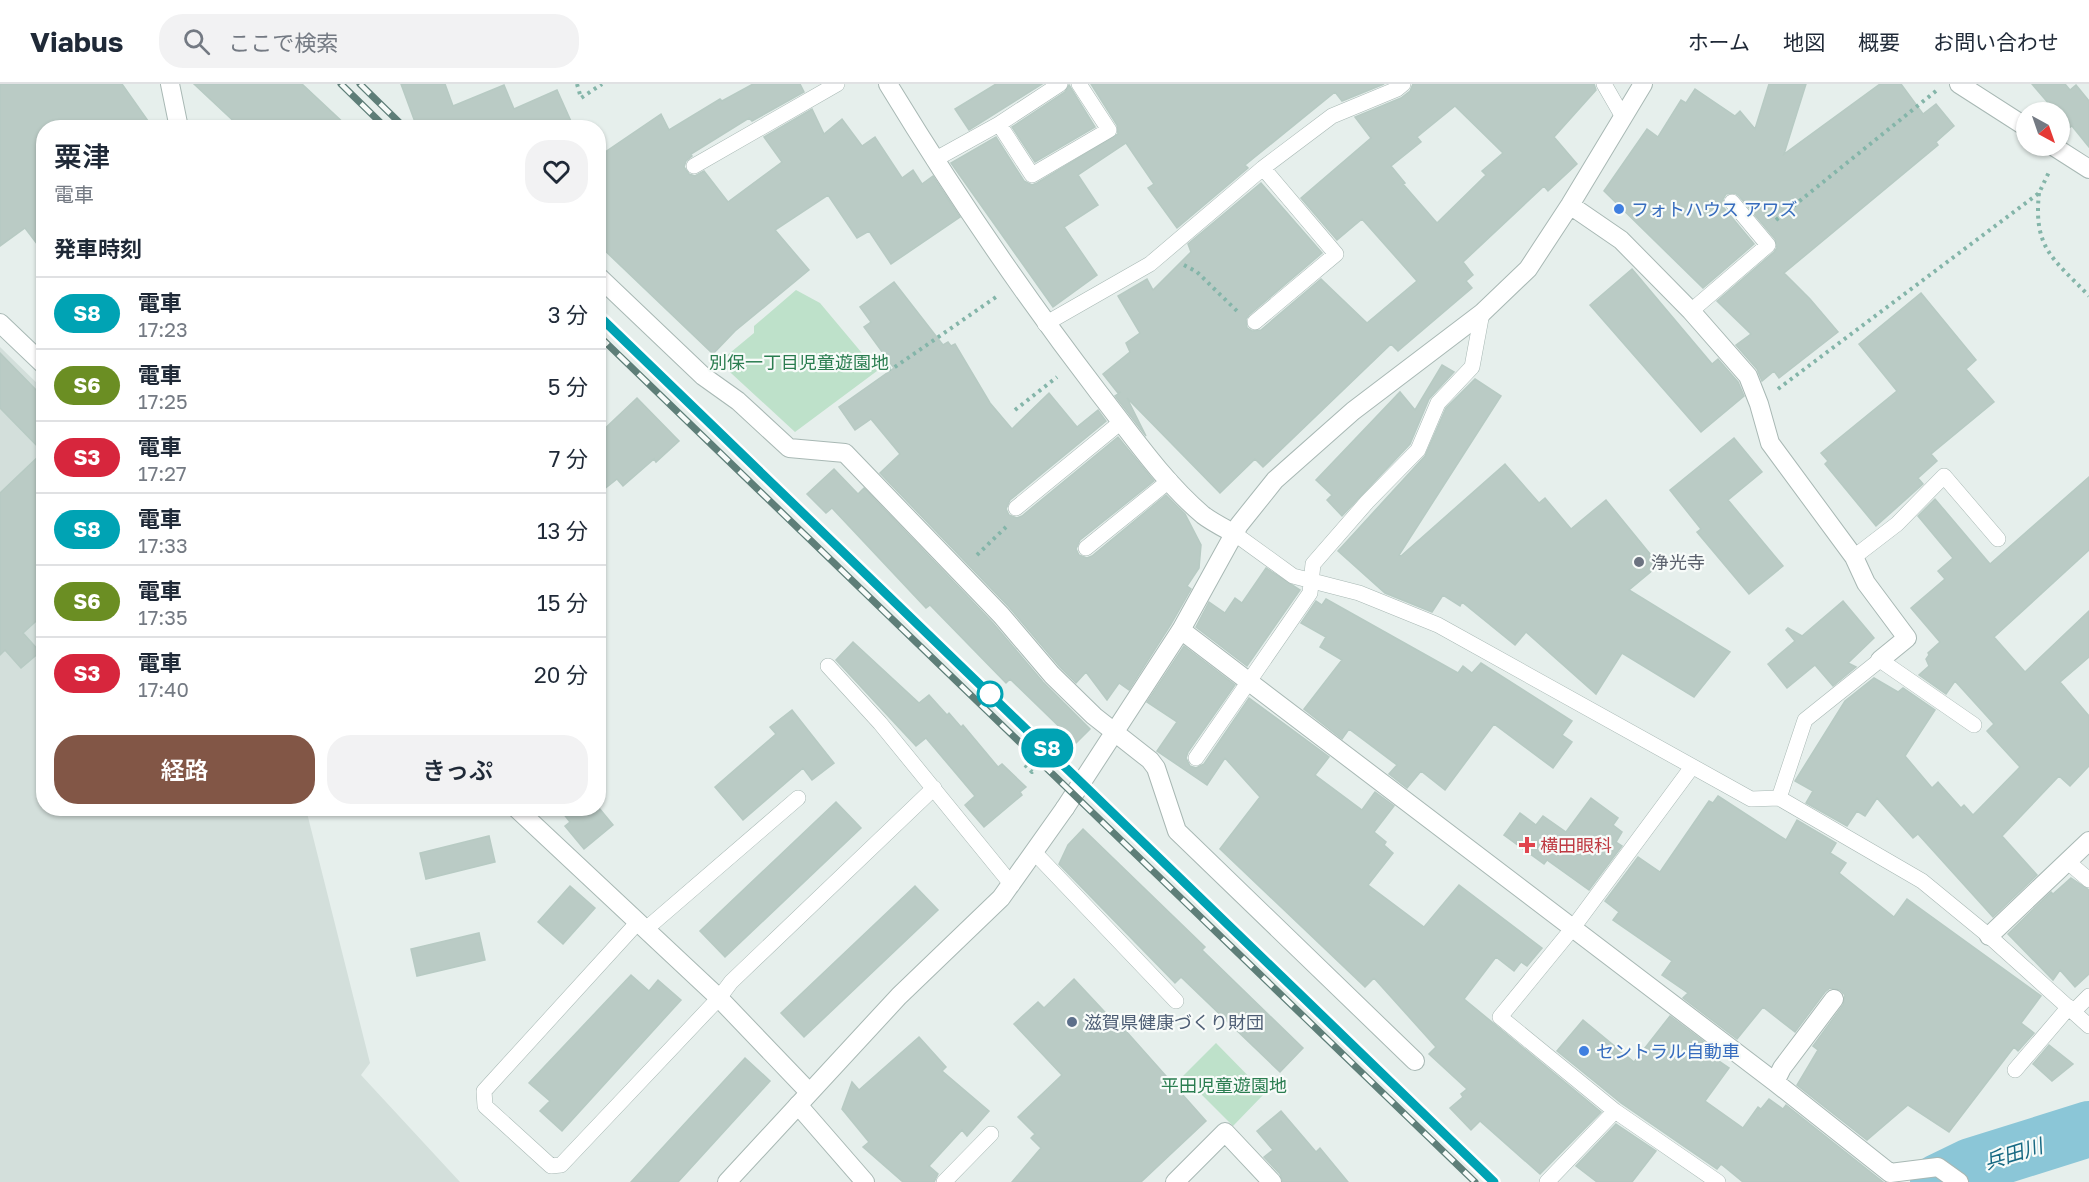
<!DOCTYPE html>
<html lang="ja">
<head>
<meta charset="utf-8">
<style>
  :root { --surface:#fff; --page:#f2f2f3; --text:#1f2937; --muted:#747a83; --line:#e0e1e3; --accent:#825646 }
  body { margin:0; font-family:"Golos Text","Noto Sans JP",sans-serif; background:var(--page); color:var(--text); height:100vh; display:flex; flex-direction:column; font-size:22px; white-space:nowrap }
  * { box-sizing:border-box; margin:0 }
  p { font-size:20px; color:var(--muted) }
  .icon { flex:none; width:33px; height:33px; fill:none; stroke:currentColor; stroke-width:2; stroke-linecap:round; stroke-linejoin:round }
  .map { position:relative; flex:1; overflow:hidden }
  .side { position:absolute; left:36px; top:36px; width:570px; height:696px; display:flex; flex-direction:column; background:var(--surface); border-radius:24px; box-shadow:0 2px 4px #0004 }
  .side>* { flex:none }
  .badge { padding:0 12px; border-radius:20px; font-size:21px; line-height:39px }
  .needle { width:39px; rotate:140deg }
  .controls { position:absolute; left:2016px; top:18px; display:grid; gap:12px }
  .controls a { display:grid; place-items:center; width:54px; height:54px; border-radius:50%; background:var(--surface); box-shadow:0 2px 4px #0004; font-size:30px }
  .map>.badge { position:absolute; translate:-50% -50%; box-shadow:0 0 0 3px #fff }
  h2 { padding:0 18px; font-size:22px; line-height:54px }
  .round { display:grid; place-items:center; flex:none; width:63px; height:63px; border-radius:24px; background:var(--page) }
  .headline { display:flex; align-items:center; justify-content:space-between; height:102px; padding:0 18px }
  h1 { font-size:28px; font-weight:600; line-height:45px }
  .action { display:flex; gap:12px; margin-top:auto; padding:12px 18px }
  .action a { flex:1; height:69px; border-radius:24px; background:var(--accent); color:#fff; font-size:24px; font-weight:600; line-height:69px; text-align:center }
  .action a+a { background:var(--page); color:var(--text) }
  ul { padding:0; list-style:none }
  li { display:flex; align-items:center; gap:18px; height:72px; padding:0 18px; border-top:2px solid var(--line) }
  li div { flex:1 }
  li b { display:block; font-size:22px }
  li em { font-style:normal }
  li .badge { min-width:66px; font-weight:700; text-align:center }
  header { display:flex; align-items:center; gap:36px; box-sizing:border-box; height:84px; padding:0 30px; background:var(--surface); border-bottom:2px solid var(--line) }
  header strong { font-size:28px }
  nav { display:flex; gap:33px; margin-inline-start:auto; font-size:21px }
  .search { width:420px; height:54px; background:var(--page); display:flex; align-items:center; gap:15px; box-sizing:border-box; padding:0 21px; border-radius:24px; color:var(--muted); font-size:22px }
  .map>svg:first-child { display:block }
  .built { fill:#d3dfdb }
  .green { fill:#bee1ca }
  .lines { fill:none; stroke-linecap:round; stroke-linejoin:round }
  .river { stroke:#8bc6d7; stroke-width:56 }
  .building { fill:#bacbc5; stroke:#b7cac3; stroke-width:1.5; fill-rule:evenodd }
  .service-casing { stroke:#a8b8b4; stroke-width:16 }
  .minor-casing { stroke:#a8b8b4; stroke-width:20 }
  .tertiary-casing { stroke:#a8b8b4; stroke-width:20 }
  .path { stroke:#84b5a9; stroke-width:4; stroke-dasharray:3 4.5; stroke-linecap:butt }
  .service { stroke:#fff; stroke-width:15 }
  .minor { stroke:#fff; stroke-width:18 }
  .tertiary { stroke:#fff; stroke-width:18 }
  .rail-casing { stroke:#5e7e78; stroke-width:7 }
  .rail { stroke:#f7fbf9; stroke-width:4.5; stroke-dasharray:14; stroke-linecap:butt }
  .line-casing { stroke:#fff; stroke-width:14 }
  .line { stroke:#00a3b4; stroke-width:9 }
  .shop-dot { fill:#3f7fe0; stroke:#f7fbf9; stroke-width:2 }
  .worship-dot { fill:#6b7280; stroke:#f7fbf9; stroke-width:2 }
  .stop-dot { fill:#fff; stroke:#00a3b4; stroke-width:3 }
  .health-dot { fill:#e0444e; stroke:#f7fbf9; stroke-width:2 }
  .service-dot { fill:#5c6f8a; stroke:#f7fbf9; stroke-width:2 }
  .labels { text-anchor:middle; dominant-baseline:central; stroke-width:4.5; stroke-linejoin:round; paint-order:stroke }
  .shop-label { font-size:18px; fill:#366cbe; stroke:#f7fbf9; text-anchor:start }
  .park-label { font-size:18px; fill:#2a7d50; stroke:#f7fbf9 }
  .worship-label { font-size:18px; fill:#5b616d; stroke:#f7fbf9; text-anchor:start }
  .health-label { font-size:18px; fill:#be3a42; stroke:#f7fbf9; text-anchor:start }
  .service-label { font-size:18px; fill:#4e5e75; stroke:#f7fbf9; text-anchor:start }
  .water-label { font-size:20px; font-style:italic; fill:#186a84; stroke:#f7fbf9 }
</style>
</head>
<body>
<header>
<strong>Viabus</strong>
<div class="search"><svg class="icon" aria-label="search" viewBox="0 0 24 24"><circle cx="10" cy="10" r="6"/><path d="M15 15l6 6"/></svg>ここで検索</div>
<nav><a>ホーム</a><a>地図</a><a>概要</a><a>お問い合わせ</a></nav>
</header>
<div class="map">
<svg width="2089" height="1098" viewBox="0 0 2089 1098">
  <rect width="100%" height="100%" fill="#e6efec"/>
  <path class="built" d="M0,263L43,305L44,724L306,725L370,979L361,991L460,1098H0Z"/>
  <path class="green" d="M796,206L820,219L877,287L795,348L719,278L754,249V242Z
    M1216,959L1265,1009L1233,1042L1183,992Z"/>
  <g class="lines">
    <path class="river" d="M1938,1098L1971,1082L2089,1045"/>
  </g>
  <path class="building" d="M0,0H122L153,44H44V169L25,144L0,162Z
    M194,0H302L349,44H241Z
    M401,0H445L453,22L504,1L514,25L557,6L574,44H403L415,38Z
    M753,0H800L804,8L752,37L749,34L691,70L692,72L686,77L684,83L689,90L695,92L704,87L728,118L782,78L764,53L812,25L824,50L842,35L862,62L875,53L902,94L913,86L922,100L933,92L960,133L891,180L869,147L857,154L828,111L775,146L809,186L735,247L713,270L598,160V73L661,30L669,46L720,15L722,17Z
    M996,0H1042L969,46L955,25Z
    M1091,0H1384L1342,17L1335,8L1245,81L1248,84L1177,144L1148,104L1154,100L1126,59L1078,91L1098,121L1064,143L1097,191L1053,223L951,79L996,53L1024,97L1032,101L1037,99L1118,50L1117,41Z
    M1413,0H1594L1596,6L1554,53L1577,80L1548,107L1544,102L1463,178L1473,191L1466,197L1472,204L1398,267L1391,260L1263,383L1255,375L1220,409L1127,314L1146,352L1115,312L1121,308L1118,309L1103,290L1130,268L1126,259L1140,249L1118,212L1147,195L1153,206L1191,168L1188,160L1261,99L1322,169L1249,231L1246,235L1247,244L1252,247L1261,246L1321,195L1367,239L1417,197L1362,135L1337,156L1301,114L1371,54L1355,33L1401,14L1410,7ZM1455,22L1503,69L1482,87L1486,91L1437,139L1403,100L1405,99L1391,82L1421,58L1417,53Z
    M1769,0H1806L1784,70L1880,0H1901L1923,30L1936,20L1954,42L1936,58L1938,61L1784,189L1810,215L1838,248L1779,294L1774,287L1762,297L1757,285L1736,261L1751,250L1717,217L1774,168L1777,164L1775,155L1739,112L1735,109L1726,110L1723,115L1724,124L1754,160L1703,204L1604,107L1647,45L1658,53L1681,16L1686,19L1695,5L1735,32L1740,27L1755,45Z
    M2032,0H2065L2070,6L2076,1L2089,17V63L2072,42L2069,44L2060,33V28H2056Z
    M1069,1L1095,43L1035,78L1012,43L1065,8Z
    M1632,185L1712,280L1718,275L1738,298L1744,312L1701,348L1590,221Z
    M894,198L943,261L948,258L951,262L955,260L990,319L1012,345L1049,309L1077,343L1098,326L1106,337L1010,416L1006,425L1009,431L1017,434L1022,432L1118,353L1154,397L1080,456L1076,465L1079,471L1087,474L1092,472L1166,411L1185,430L1201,461L1199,484L1187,502L1191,505L1171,540L1129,606L1119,599L1107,616L1086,588L1076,599L1060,583L1009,523L880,389L900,370L871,335L855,346L839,323L894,284L864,243L871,238L860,223Z
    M1921,209L1976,276L1966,285L1994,318L1931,370L1937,377L1918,394L1923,400L1876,442L1825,380L1828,377L1821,369L1897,307L1859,260Z
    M0,269L44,314V530L23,549L40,568L21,584L5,566L0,571V409L43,368L0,324Z
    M1442,281L1454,288L1429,315L1410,360L1342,432L1327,416L1332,411L1316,396L1400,308L1415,326Z
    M1475,295L1501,312L1399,471L1401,472L1505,380L1539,419L1545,414L1571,445L1606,416L1659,481L1629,506L1730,568L1694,613L1622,569L1596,610L1526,548L1515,561L1462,518L1460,522L1443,511L1432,528L1385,509L1338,467L1425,372L1446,324Z
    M637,314L679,357L656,378L654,375L623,402L617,395L598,410V351Z
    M1734,354L1762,388L1728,416L1783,482L1749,510L1697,448L1701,445L1670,406Z
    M834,385L858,410L864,404L993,539L1043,598L1090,645L1076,659L1010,595L1006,599L930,521L926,524L832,424L826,429L807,410Z
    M2089,393V466L1994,553L2025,588L2089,527V573L2060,598L2089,632V682L2070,702L2059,692L2002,752L2037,791L1993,833L1918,750L1913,754L1877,714L1865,732L1857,727L1847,742L1806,719L1813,707L1795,697L1845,617L1874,594L1898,608L1903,604L1935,626L1905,672L1932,704L1938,698L1961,724L1964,721L1973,731L2020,683L1987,647L1994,640L1955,597L1946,610L1919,591L1929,582L1926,575L1929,571L1928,569L1940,558L1911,524L1945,495L1938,487L1953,474L1918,432L1935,415L1990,480Z
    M1266,484L1300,506L1247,582L1196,543L1209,518L1225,529L1235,514L1242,519Z
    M1326,515L1458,589L1463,582L1472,589L1481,579L1572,637L1562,651L1572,658L1553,684L1494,640L1445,706L1421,687L1407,704L1389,690L1397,681L1349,645L1342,655L1304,625L1342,576L1320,563L1326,553L1301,539L1316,517L1322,521Z
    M1843,517L1874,554L1848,579L1856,583L1833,602L1815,581L1787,604L1768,580L1795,557L1786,546L1788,544L1802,552Z
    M853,558L919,619L929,611L947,631L949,629L961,643L963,641L998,683L1002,680L1026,703L1020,708L1022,711L984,743L965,721L975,712L926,654L916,662L836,576Z
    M1184,562L1235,601L1188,668L1186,674L1190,682L1196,684L1204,680L1249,614L1329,673L1315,691L1362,726L1375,708L1394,722L1374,748L1386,758L1384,761L1393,769L1368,801L1424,843L1459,801L1542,864L1527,882L1521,878L1514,887L1496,873L1464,915L1601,1028L1540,1090L1480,1037L1471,1046L1450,1024L1463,1013L1461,1010L1467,1005L1429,970L1436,963L1374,894L1365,903L1220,765L1260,713L1225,674L1207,701L1157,667L1177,638L1147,618Z
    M792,626L834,679L812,696L803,684L743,736L715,703L776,650L770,643Z
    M1718,712L1786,756L1797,736L1836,759L1830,769L1846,779L1839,789L1894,833L1907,815L2041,912L2021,939L2034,949L2018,967L2014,963L1949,1048L1908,1021L1867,1056L1797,1001L1818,966L1813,962L1843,921L1845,911L1840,906L1830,904L1825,908L1795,948L1763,923L1737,955L1683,914L1688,909L1662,891L1672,877L1613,836L1619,828L1605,817L1638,773L1660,788L1709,717L1713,719Z
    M1591,714L1618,734L1613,741L1622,748L1616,758L1622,762L1589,806L1547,776L1544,780L1504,751L1520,729L1536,741L1543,732L1566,748Z
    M836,718L861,744L725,873L700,847Z
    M559,724H599L613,741L584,765L565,742L570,738Z
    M1083,745L1205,863L1202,866L1303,964L1280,988L1181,893L1175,899L1059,780L1068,761Z
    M489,752L495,778L426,795L420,769Z
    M2071,794L2089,806V890L2075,903L2060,886L2053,896L2008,850L2051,808L2053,810Z
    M570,802L595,824L563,860L538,838Z
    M915,802L938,826L804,953L781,929Z
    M479,849L485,876L417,892L411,865Z
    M631,891L649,907L658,896L681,916L562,1047L540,1027L550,1017L529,999Z
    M1074,895L1116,940L1118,938L1206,1037L1141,1098H1012L1041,1064L1031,1054L1035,1050L1018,1033L1062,991L1014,940L1038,918L1044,924Z
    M1670,932L1723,972L1719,977L1729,984L1705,1017L1743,1044L1758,1023L1761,1025L1769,1015L1783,1025L1786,1021L1883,1098H1743L1721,1080L1717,1085L1621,1019L1557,967L1583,936L1634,978Z
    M919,953L946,983L942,987L989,1027L967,1052L962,1046L929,1082L938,1090L934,1098H903L863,1063L869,1058L842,1025L852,998L859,1006Z
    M2049,961L2073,980L2052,997L2033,980Z
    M745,974L770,997L678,1098H631Z
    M1281,1027L1316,1068L1320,1064L1348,1098H1283L1280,1090L1264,1073L1273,1066L1257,1047Z
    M1616,1040L1656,1067L1632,1098H1597L1576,1082Z"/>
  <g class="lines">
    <defs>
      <path id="service" d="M1604,0L1623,33
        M999,40L1032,91L1109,46L1079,0
        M934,76L999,40L1060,0
        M694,82L837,0
        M1691,227L1768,161L1732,118
        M1255,238L1336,170L1263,84
        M1045,240L1150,180L1263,84L1332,32L1397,5L1403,0
        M1016,424L1121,338
        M1235,450L1293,492L1359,509L1438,541L1751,715L1779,714L1922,797L1989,852L2089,942
        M1086,464L1170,396
        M1854,473L1897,440L1944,392L1998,455
        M828,582L880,639L1012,801
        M1196,674L1310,509L1313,480L1367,418L1418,366L1438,319L1472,283L1482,229
        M1692,683L1572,845L1500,933L1615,1027L1718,1098
        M1779,714L1805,636L1880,576L1974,641
        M1035,769L1176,917
        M2068,778L2089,796
        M638,838L484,1007L485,1022L551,1082L561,1081L719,914L731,898L934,704
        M646,845L798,714
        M2074,927L2089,912
        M2015,986L2069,923
        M944,1098L991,1050
        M1547,1098L1615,1027"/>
      <path id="minor" d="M170,0L179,44
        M888,0C953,107 1023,210 1099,309C1131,350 1163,397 1203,431C1212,438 1224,444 1235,450
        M1959,0L2026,43
        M2053,62L2089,85
        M1570,121L1621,156L1691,227L1748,292L1759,320L1770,359L1854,473L1866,499L1907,554L1880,576
        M598,192L703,292L738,317L789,364L845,369L1001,531L1052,591L1094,632L1150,676L1156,684L1177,747L1415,977
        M0,239L44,281
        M1181,546L1775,998L1890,1089L1938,1083L1959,1098
        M516,724L719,914L809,1008
        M1065,724L1181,546L1239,441L1275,396L1353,327L1482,229L1528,185L1570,121L1643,0
        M1989,852L2089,757
        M1775,998L1782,984L1834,915
        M798,1021L865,1098
        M1175,1098L1225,1048L1272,1098"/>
      <path id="tertiary" d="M727,1098L899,912L1001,814L1065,724"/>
    </defs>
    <use href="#service" class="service-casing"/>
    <use href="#minor" class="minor-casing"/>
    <use href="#tertiary" class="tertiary-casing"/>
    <path class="path" d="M577,0L581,14L602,0
      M2039,109C2033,165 2054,175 2089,212
      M1776,136L1936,7
      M1184,181L1197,188L1237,227
      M873,282L892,285L999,211
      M1778,305L2039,109L2049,88
      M1015,326L1057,293
      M977,471L1006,443
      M1053,654L1058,659
      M1025,681L1032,688L1058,659L1070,671"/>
    <use href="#service" class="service"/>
    <use href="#minor" class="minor"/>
    <use href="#tertiary" class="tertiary"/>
    <defs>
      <path id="rail" d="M341,0L386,44
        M360,0L405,44
        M598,231L1494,1098
        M598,251L1475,1098"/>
    </defs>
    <use href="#rail" class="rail-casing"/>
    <use href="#rail" class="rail"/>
  </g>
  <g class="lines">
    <defs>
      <path id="line" d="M598,231L1494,1098"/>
    </defs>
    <use href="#line" class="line-casing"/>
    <use href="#line" class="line"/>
  </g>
  <g class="shop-dot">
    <circle cx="1619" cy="125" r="6"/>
    <circle cx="1584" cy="967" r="6"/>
  </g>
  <circle class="worship-dot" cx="1639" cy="478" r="6"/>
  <circle class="stop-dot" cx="990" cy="610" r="12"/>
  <path class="health-dot" d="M1524 752h6v6h6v6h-6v6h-6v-6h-6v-6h6z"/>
  <circle class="service-dot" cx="1072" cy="938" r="6"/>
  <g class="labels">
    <g class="shop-label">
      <text x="1631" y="125">フォトハウス アワズ</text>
      <text x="1596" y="967">セントラル自動車</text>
    </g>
    <g class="park-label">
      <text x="799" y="278">別保一丁目児童遊園地</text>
      <text x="1224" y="1001">平田児童遊園地</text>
    </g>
    <g class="worship-label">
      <text x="1651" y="478">浄光寺</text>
    </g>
    <g class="health-label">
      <text x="1540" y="761">横田眼科</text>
    </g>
    <g class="service-label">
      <text x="1084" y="938">滋賀県健康づくり財団</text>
    </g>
    <g class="water-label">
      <text transform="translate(2013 1069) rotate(-17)">兵田川</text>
    </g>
  </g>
</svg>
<div class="controls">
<a><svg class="needle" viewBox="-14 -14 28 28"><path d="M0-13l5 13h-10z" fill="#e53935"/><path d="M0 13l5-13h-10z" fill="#747a83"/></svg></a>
</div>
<b class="badge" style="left:1047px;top:664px;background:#00a3b4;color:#fff">S8</b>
<section class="side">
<div class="headline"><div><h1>粟津</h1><p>電車</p></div><a class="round"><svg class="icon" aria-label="heart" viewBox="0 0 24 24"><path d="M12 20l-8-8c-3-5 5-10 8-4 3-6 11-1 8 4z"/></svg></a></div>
<h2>発車時刻</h2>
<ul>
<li><span class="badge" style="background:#00a3b4;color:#fff">S8</span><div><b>電車</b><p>17:23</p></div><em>3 分</em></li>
<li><span class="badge" style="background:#6b8e23;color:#fff">S6</span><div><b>電車</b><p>17:25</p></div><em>5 分</em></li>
<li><span class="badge" style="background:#d7263d;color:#fff">S3</span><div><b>電車</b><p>17:27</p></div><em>7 分</em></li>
<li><span class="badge" style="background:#00a3b4;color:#fff">S8</span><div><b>電車</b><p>17:33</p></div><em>13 分</em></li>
<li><span class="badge" style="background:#6b8e23;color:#fff">S6</span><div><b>電車</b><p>17:35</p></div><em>15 分</em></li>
<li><span class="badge" style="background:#d7263d;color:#fff">S3</span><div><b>電車</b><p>17:40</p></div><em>20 分</em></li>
</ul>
<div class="action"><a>経路</a><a>きっぷ</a></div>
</section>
</div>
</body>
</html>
